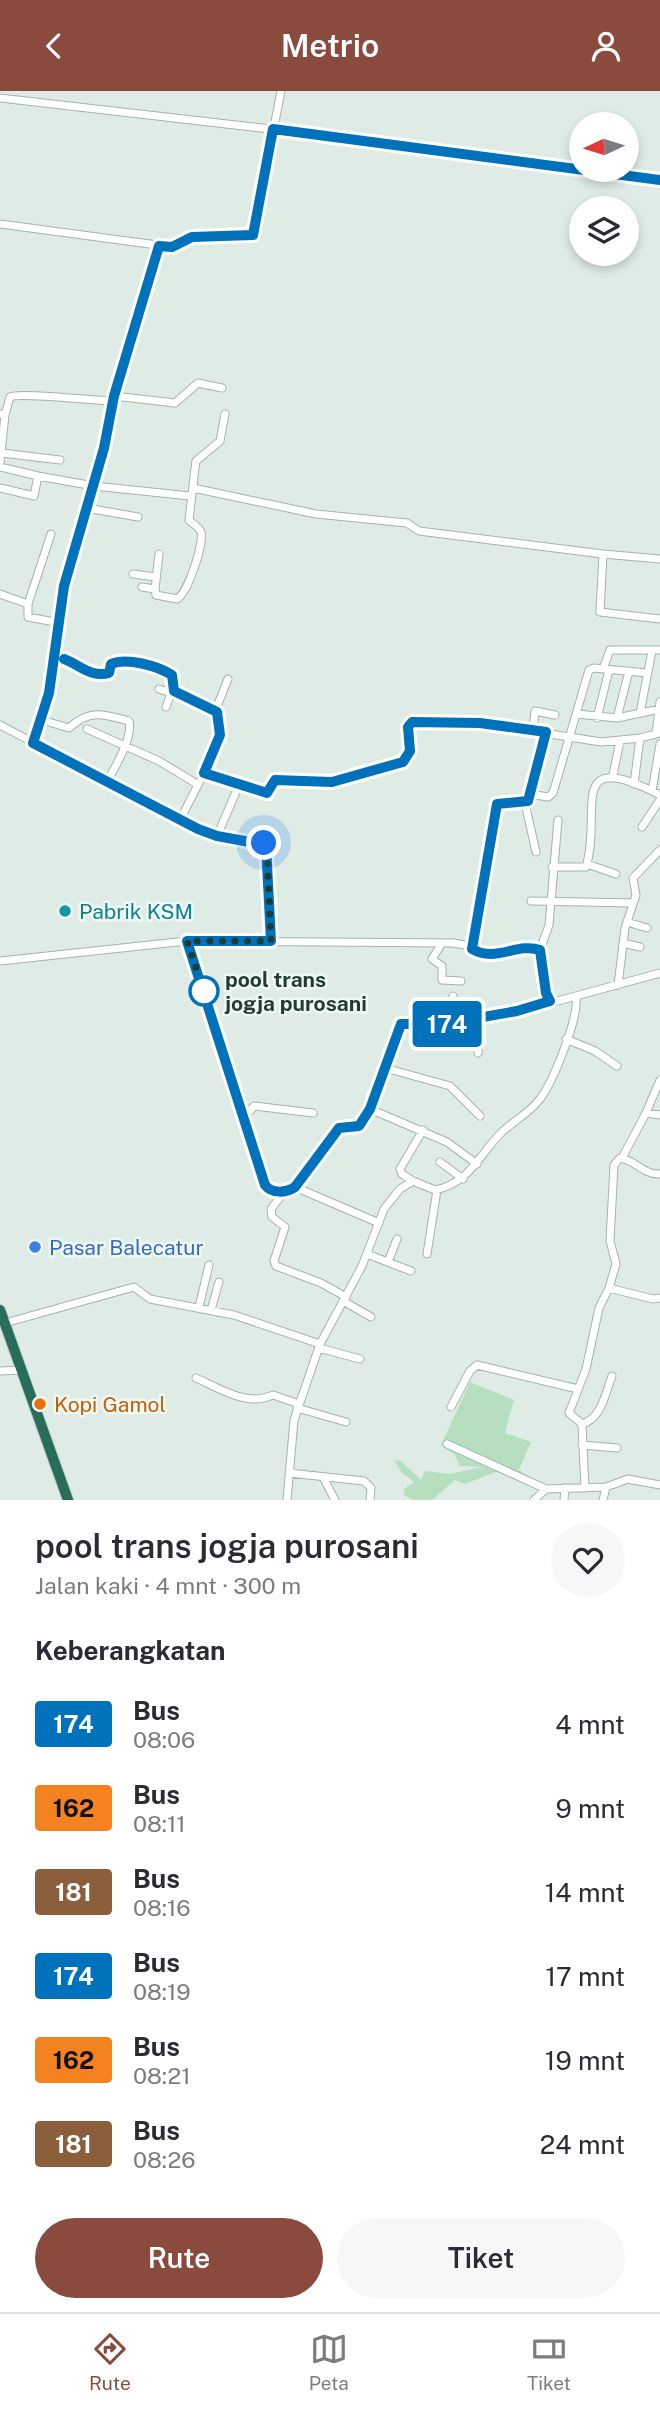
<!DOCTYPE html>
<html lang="id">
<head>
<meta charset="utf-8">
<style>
  :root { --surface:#fff; --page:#f7f7f7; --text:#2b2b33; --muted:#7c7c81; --line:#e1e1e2; --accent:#8a4a3e }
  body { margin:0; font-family:"Public Sans",sans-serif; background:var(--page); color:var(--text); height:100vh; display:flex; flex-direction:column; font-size:26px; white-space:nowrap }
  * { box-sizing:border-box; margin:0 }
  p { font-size:23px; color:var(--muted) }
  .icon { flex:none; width:38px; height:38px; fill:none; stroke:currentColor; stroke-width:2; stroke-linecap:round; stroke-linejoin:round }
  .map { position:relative; height:1409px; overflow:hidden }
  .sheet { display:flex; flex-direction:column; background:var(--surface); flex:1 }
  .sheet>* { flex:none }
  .badge { padding:0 14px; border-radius:5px; font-size:24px; line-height:46px }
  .needle { width:46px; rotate:266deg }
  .fabs { position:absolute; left:569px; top:21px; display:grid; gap:14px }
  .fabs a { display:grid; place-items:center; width:70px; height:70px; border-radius:50%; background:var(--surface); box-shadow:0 4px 10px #0003; font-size:35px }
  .you { position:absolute; width:35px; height:35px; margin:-18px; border:5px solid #fff; border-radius:50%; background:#1a73e8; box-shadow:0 0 0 10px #1a73e833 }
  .map>.badge { position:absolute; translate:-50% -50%; box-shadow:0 0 0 4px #fff }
  h2 { padding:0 35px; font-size:26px; line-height:63px }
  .round { display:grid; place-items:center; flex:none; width:74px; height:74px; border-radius:37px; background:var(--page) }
  .overview { display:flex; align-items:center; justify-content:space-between; height:119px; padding:0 35px }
  h1 { font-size:33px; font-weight:600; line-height:52px }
  .action { display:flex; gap:14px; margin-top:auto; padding:14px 35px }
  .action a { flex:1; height:80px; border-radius:42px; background:var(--accent); color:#fff; font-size:28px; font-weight:600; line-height:80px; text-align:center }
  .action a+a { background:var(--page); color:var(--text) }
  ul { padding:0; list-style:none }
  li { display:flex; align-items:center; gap:21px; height:84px; padding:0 35px }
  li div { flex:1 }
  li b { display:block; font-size:26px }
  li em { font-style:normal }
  li .badge { min-width:77px; font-weight:700; text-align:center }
  header { display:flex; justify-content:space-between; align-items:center; height:91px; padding:0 35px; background:var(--accent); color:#fff; font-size:32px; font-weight:600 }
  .tabs { display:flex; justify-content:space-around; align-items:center; height:98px; border-top:2px solid var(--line); background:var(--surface); font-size:19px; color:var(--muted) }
  .tabs a { display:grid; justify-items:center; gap:4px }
  .tabs .active { color:var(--accent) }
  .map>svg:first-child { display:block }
  .green { fill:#b6dfbf }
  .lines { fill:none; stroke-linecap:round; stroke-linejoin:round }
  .minor-casing { stroke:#a2b4ad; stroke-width:9 }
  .highway-casing { stroke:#c0c9c6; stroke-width:12 }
  .minor { stroke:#fff; stroke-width:7 }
  .highway { stroke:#286c5b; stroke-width:10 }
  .line-casing { stroke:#fff; stroke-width:16 }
  .line { stroke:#0072bc; stroke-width:10 }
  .walk { stroke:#1f3d34; stroke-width:7; stroke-dasharray:0 12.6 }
  .culture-dot { fill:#0f9aa8; stroke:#f0f8f4; stroke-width:2.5 }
  .stop-dot { fill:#fff; stroke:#0072bc; stroke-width:3.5 }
  .shop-dot { fill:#3f7fe0; stroke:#f0f8f4; stroke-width:2.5 }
  .food-dot { fill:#e8710a; stroke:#f0f8f4; stroke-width:2.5 }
  .labels { text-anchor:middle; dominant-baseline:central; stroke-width:5; stroke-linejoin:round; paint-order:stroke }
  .culture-label { font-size:21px; fill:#0d838f; stroke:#f0f8f4; text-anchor:start }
  .stop-label { font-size:21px; font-weight:bold; fill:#1f3d34; stroke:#f0f8f4; text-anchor:start }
  .shop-label { font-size:21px; fill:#366cbe; stroke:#f0f8f4; text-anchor:start }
  .food-label { font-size:21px; fill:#c56008; stroke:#f0f8f4; text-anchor:start }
</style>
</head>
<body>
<header><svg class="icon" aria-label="back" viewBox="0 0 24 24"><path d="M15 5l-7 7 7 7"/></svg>Metrio<svg class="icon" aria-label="person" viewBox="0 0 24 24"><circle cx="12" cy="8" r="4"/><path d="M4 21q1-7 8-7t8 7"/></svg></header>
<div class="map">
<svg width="660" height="1409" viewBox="0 0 660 1409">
  <rect width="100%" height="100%" fill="#dfece6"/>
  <path class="green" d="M470,1291L514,1309L505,1342L531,1351L519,1379L542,1394L536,1396L496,1381L465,1393L455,1389L432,1409H414L405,1405L404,1398L414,1391L402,1382L394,1369L401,1370L421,1389L425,1380L450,1383L482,1376L459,1375L455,1364L441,1354Z"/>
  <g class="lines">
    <defs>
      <path id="minor" d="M0,7L366,49L660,89
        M0,133L172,156L192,146L253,144L281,0
        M114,305L175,312L198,292L222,297
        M0,323L5,324L10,306C19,301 95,310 113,310
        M2,362L60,369
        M0,371L5,324
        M0,376L38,385
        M0,397L34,405L38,385L94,395L190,405
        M193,397L316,423L407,432L419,440L603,463L600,521L660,528
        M87,417L138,426
        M603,463L660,468
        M133,483L156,486
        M142,496L155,498L156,504L177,508C188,502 204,453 201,441C199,436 193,433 189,429L195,377L196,370L220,350L225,323
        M155,498L159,463
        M0,503L28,513V526L60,532
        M28,513L51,443
        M55,566C73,570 89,587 109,582L114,571L156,575L172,584L174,600L217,621
        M603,578L610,559H660
        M159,598L171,602
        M166,616L173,597
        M640,622L652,560
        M577,623L617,627L660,618
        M597,627L609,579
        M617,627L629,580
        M42,629L69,637C90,618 103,623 129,630C133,647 116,674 108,689
        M0,634L198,738L217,745L266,754L271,850
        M87,638L159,670L197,693
        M533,638L535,620L555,624
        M656,643L660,611
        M33,652L49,602L64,494L104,357L113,310L159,155
        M204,682L219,649L218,613L228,588
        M613,684L620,650
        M634,693L640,647
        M652,700L660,653
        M530,703L548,706L553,702L589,579L594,577L647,582
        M525,712L536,761
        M180,729L204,682L267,702L273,690L278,688L332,691L403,671L409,660L408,636L413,631L480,632L601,651L640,647L660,642
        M642,736L660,709
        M217,745L239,694
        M587,773L616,783
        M552,776H586C603,720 564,655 660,704
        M531,810L633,812
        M627,831L647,837
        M187,850L265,1094C272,1103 286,1102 295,1096L339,1037L359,1035L370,1018L401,933L455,931
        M442,852L432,868L442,875V889L461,890
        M623,852L640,856
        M473,858L497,713L528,710L546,641
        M540,859L549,834L558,729
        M0,870L187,850L453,852L465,854L486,865L537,857L542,862L547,907L554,911L660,882
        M618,894L625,837L636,804L633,787L660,759
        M453,905L455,931L517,920L550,910
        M566,948L595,960L617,975
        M478,962L479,927
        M385,977L450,995L480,1025
        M370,1018L447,1051L477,1073
        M242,1019L250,1020L254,1015L313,1022
        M646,1022L660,989
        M622,1067L646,1022L660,1024
        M440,1071L463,1088
        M413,1090L402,1083L400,1078L423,1039
        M295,1096L379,1132
        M285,1100L271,1118L272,1126L285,1136L274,1170L276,1175L321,1192L346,1206
        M367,1163L411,1180
        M427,1163L437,1099
        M388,1171L397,1148
        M609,1197L653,1208L660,1207
        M343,1210L371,1226
        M199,1216L209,1174
        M211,1219L219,1191
        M5,1232L134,1196L150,1208L234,1224L320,1253
        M319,1257L360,1268
        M0,1280L21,1279
        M196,1287C221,1298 247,1316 273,1304L299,1313
        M451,1316L470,1280L477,1274L578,1298
        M297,1317L346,1331
        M582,1333L569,1322L586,1278L599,1217L609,1197L616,1173L610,1150L614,1074L620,1067C636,1069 643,1084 660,1083
        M447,1353L546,1398L606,1396
        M582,1354L617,1357
        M289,1382L364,1390L371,1397L370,1409
        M323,1386L335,1409
        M585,1397L582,1333C602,1327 605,1303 612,1285
        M287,1409L294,1329L320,1253L362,1175L384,1118L400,1098L413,1090L435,1099C469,1092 477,1067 499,1044C511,1031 529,1023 540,1008C553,991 579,927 576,906
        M534,1409L546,1398
        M564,1409L565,1397
        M603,1409L606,1396L628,1388L660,1394"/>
      <path id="highway" d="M0,1219L68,1409"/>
    </defs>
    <use href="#minor" class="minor-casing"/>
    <use href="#highway" class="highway-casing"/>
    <use href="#minor" class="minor"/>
    <use href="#highway" class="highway"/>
  </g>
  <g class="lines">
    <defs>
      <path id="line" d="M64,568C80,574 91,587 109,582L111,573C127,566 157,575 172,584L174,600L217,621L220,644L204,682L267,702L275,689L332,691L403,671L410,660L408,636L412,631L480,632L546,641L528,710L497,713L472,858C496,872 517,851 540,859L546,902L550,910L517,920L444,933H401L370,1018L359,1035L339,1037L295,1096C286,1102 272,1103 265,1094L187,850H271L266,754L217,745L198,738L33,652L49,602L64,495L104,357L114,305L159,155L172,156L192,146L253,144L273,38L660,89"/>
    </defs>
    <use href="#line" class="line-casing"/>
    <use href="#line" class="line"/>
    <path class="walk" d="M204,900L187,850H271L267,757L264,752"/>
  </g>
  <circle class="culture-dot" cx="65" cy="820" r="7"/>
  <circle class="stop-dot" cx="204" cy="900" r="14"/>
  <circle class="shop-dot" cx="35" cy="1156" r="7"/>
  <circle class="food-dot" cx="40" cy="1313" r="7"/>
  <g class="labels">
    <g class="culture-label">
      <text x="79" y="820">Pabrik KSM</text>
    </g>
    <g class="stop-label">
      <text x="225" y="888">pool trans<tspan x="225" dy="24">jogja purosani</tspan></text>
    </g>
    <g class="shop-label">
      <text x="49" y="1156">Pasar Balecatur</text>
    </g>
    <g class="food-label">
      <text x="54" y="1313">Kopi Gamol</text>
    </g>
  </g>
</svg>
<div class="fabs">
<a><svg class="needle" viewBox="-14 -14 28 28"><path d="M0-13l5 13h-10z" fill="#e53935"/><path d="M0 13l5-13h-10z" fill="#7c7c81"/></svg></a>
<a><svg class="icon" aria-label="layers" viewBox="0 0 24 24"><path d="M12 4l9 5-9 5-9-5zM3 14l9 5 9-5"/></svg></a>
</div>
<div class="you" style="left:264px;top:752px"></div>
<b class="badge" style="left:447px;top:933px;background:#0072bc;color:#fff">174</b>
</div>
<section class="sheet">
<div class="overview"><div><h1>pool trans jogja purosani</h1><p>Jalan kaki · 4 mnt · 300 m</p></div><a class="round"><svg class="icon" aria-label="heart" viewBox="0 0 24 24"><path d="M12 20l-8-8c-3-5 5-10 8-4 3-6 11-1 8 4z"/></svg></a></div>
<h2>Keberangkatan</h2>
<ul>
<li><span class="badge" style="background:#0072bc;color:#fff">174</span><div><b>Bus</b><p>08:06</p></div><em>4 mnt</em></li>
<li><span class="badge" style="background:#f58220;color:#111">162</span><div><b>Bus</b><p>08:11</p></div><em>9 mnt</em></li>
<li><span class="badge" style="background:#8b5e3c;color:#fff">181</span><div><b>Bus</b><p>08:16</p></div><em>14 mnt</em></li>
<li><span class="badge" style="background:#0072bc;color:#fff">174</span><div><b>Bus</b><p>08:19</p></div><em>17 mnt</em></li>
<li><span class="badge" style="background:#f58220;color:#111">162</span><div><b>Bus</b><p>08:21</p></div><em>19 mnt</em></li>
<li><span class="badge" style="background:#8b5e3c;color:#fff">181</span><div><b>Bus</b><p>08:26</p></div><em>24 mnt</em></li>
</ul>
<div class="action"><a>Rute</a><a>Tiket</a></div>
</section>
<nav class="tabs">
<a class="active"><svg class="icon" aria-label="directions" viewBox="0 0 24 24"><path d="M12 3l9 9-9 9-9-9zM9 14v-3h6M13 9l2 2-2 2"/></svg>Rute</a>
<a><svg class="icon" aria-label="map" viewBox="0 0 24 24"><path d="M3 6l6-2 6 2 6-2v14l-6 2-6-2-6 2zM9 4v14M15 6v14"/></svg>Peta</a>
<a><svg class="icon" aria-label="tickets" viewBox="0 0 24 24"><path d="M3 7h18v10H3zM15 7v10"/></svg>Tiket</a>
</nav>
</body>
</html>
